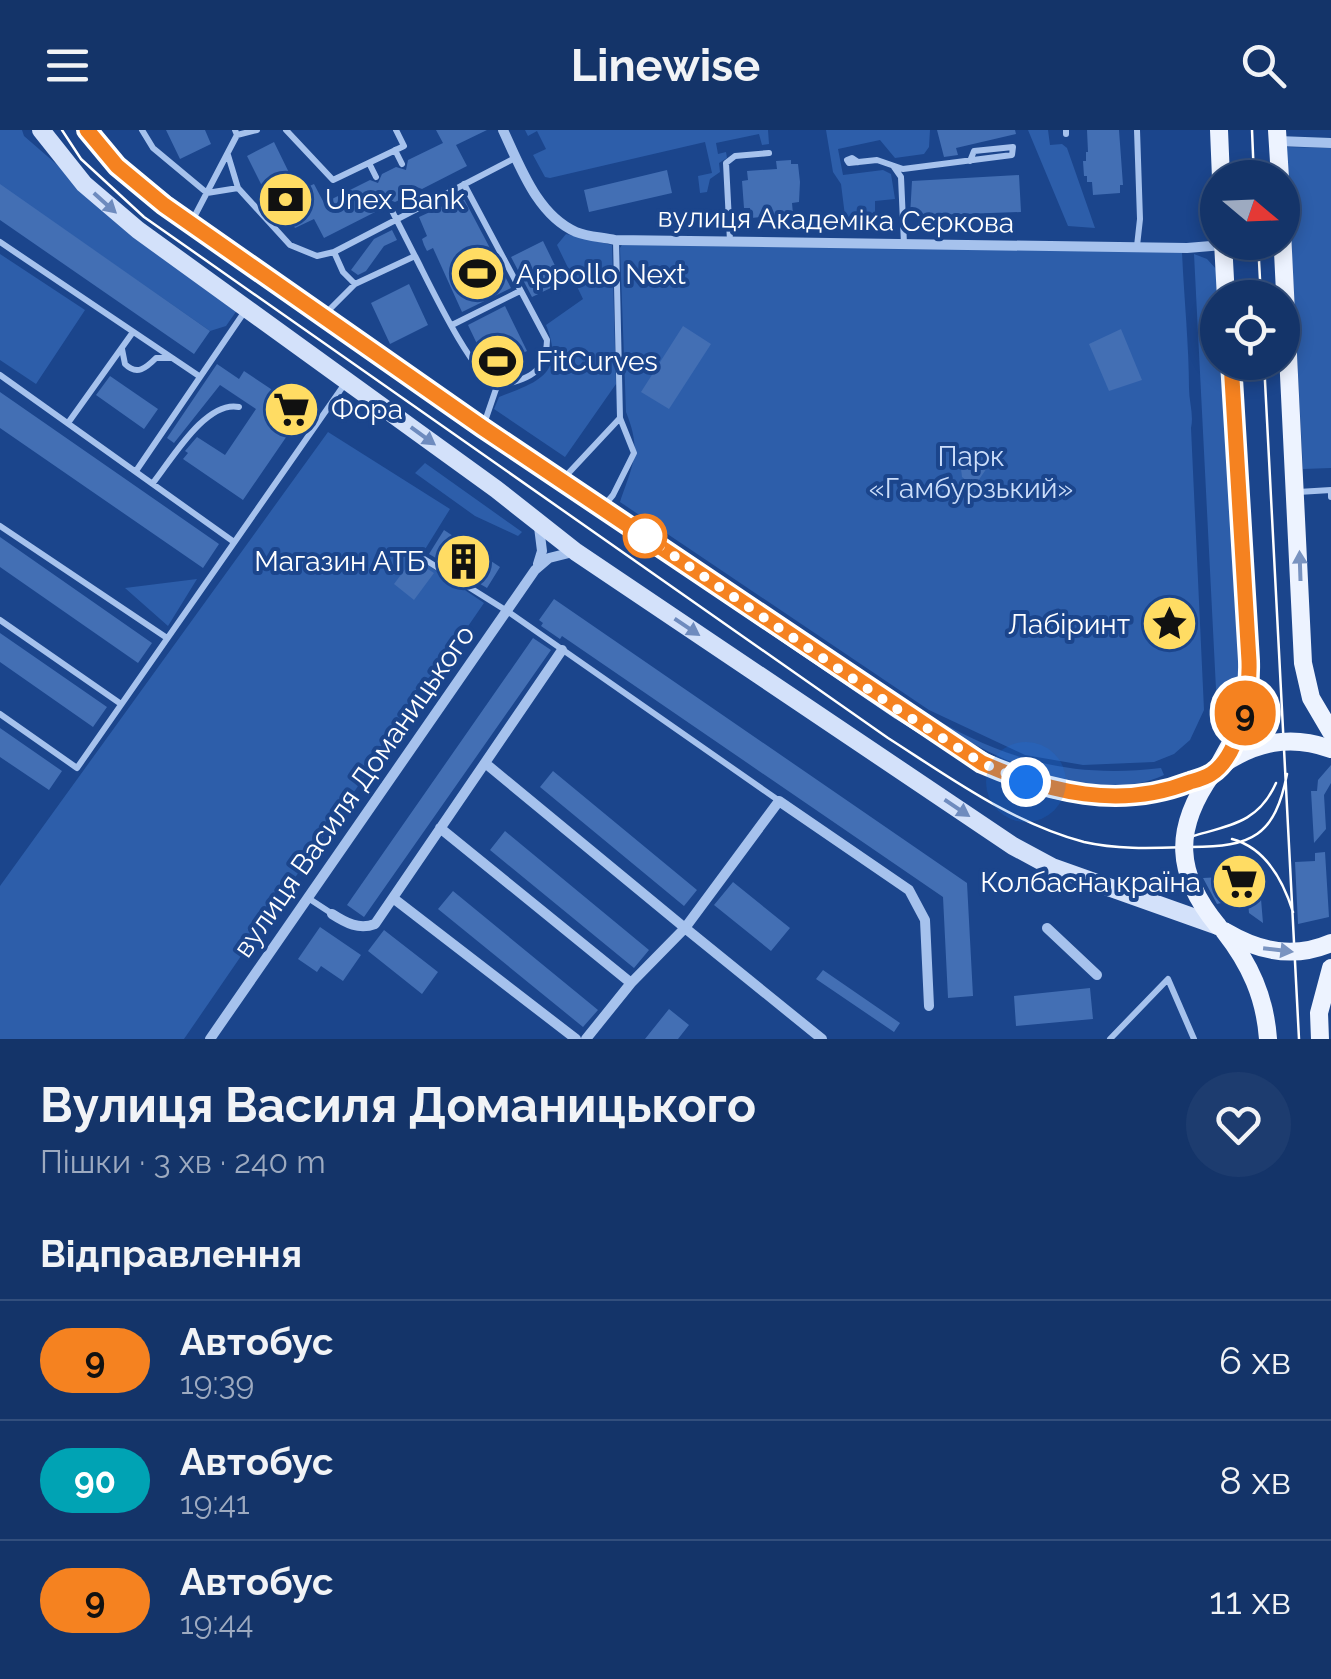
<!DOCTYPE html>
<html lang="uk">
<head>
<meta charset="utf-8">
<style>
  :root { --surface:#143469; --page:#1d3c6f; --text:#f1f3f6; --muted:#9daac0; --line:#334f7d }
  body { margin:0; font-family:Raleway,sans-serif; background:var(--page); color:var(--text); height:100vh; display:flex; flex-direction:column; font-size:38px; white-space:nowrap }
  * { box-sizing:border-box; margin:0 }
  p { font-size:32px; color:var(--muted) }
  .icon { flex:none; width:55px; height:55px; fill:none; stroke:currentColor; stroke-width:2; stroke-linecap:round; stroke-linejoin:round }
  .map { position:relative; height:909px; overflow:hidden }
  .panel { display:flex; flex-direction:column; background:var(--surface); flex:1 }
  .panel>* { flex:none }
  .badge { padding:0 20px; border-radius:32px; font-size:35px; line-height:65px }
  .needle { width:65px; rotate:109deg }
  .buttons { position:absolute; left:1200px; top:30px; display:grid; gap:20px }
  .buttons a { display:grid; place-items:center; width:100px; height:100px; border-radius:50%; background:var(--surface); box-shadow:0 5px 15px #0003,0 0 0 2px var(--line); font-size:50px }
  .you { position:absolute; width:50px; height:50px; margin:-25px; border:8px solid #fff; border-radius:50%; background:#1a73e8; box-shadow:0 0 0 15px #1a73e833 }
  .map>.badge { position:absolute; translate:-50% -50%; box-shadow:0 0 0 5px #fff }
  h2 { padding:0 40px; font-size:38px; line-height:90px }
  .round { display:grid; place-items:center; flex:none; width:105px; height:105px; border-radius:52px; background:var(--page) }
  .summary { display:flex; align-items:center; justify-content:space-between; height:170px; padding:0 40px }
  h1 { font-size:48px; font-weight:700; line-height:75px }
  ul { padding:0; list-style:none }
  li { display:flex; align-items:center; gap:30px; height:120px; padding:0 40px; border-top:2px solid var(--line) }
  li div { flex:1 }
  li b { display:block; font-size:38px }
  li em { font-style:normal }
  li .badge { min-width:110px; font-weight:700; text-align:center }
  header { display:flex; justify-content:space-between; align-items:center; height:130px; padding:0 40px; background:var(--surface); font-size:45px; font-weight:700 }
  .map>svg:first-child { display:block }
  .green { fill:#2d5eaa }
  .building { fill:#436fb4 }
  .lines { fill:none; stroke-linecap:round; stroke-linejoin:round }
  .lane { stroke:#a6c2ed; stroke-width:6 }
  .street { stroke:#a6c2ed; stroke-width:10 }
  .secondary { stroke:#d3e1fa; stroke-width:18 }
  .primary { stroke:#edf3ff; stroke-width:18 }
  .tram { stroke:#fff; stroke-width:2.5 }
  .primary-bridge { stroke:#edf3ff; stroke-width:18 }
  .oneway { fill:#6e8bbe }
  .oneway2 { fill:#7993c0 }
  .line-casing { stroke:#fff; stroke-width:22 }
  .line { stroke:#f58220; stroke-width:15 }
  .walk { stroke:#fff; stroke-width:10; stroke-dasharray:0 18 }
  .stop-dot { fill:#fff; stroke:#f58220; stroke-width:5 }
  .labels { text-anchor:middle; dominant-baseline:central; stroke-width:8; stroke-linejoin:round; paint-order:stroke }
  .poi-label { font-size:28px; fill:#fff; stroke:#1b458c; text-anchor:start }
  .street-label { font-size:28px; fill:#fff; stroke:#1b458c }
  .park-label { font-size:28px; fill:#ccdefa; stroke:#1b458c }
</style>
</head>
<body>
<header><svg class="icon" aria-label="menu" viewBox="0 0 24 24"><path d="M4 6h16M4 12h16M4 18h16"/></svg>Linewise<svg class="icon" aria-label="search" viewBox="0 0 24 24"><circle cx="10" cy="10" r="6"/><path d="M15 15l6 6"/></svg></header>
<div class="map">
<svg width="1331" height="909" viewBox="0 0 1331 909">
  <rect width="100%" height="100%" fill="#1b458c"/>
  <path class="green" d="M0,0H22L24,6L114,84L240,176L226,196L210,201L0,55Z
    M525,0H768L769,14L762,15L759,4L716,13L718,24L726,22L727,28L719,33L720,42L710,49L707,62L700,63L698,46L712,43L705,12L550,48L545,47L533,25L546,19L537,1L528,6Z
    M826,0H930L929,17L924,24L895,28L880,10L838,19L843,45L883,40L891,44L895,69L875,71V87H894L895,95L846,94L841,54L833,42Z
    M1028,0H1048L1050,15L1062,14L1067,18L1095,98L1068,96Z
    M1286,17L1331,18V338L1303,339Z
    M566,104L612,115L616,254L565,327L494,279L499,267C537,252 566,245 546,195L583,169L557,115Z
    M623,113L1182,122C1184,168 1189,215 1189,258C1189,272 1194,285 1191,298L1204,580L1190,610L1174,624L1154,632L1083,635L1025,625L929,580L620,372C633,333 642,322 626,282L620,118Z
    M0,124L85,180L36,254L0,230Z
    M1194,124L1207,129L1217,140L1218,232L1222,233L1239,551L1234,579L1223,596L1218,593L1217,579Z
    M328,302L450,379L419,429L484,473L184,909H0V756Z
    M425,333L522,402L518,406L475,386L415,343Z
    M197,449L168,496L125,458Z
    M832,522C942,596 1021,655 1161,638L1164,645C1061,692 913,578 832,522Z"/>
  <path class="building" d="M166,0H205L211,14L180,29Z
    M436,0H487L456,15L467,36L422,59L414,56L410,65L395,72L387,69L383,78L324,108L314,89L295,98L279,67L270,72L247,26L274,12L298,61L314,54L324,73L370,50L378,53L382,44L396,37L406,40L408,30L443,13Z
    M937,0H1015L1016,4L956,18L958,25L944,27Z
    M1087,0H1119L1123,55H1120V63L1093,65L1092,52H1087V46H1084L1083,31H1086V22H1088Z
    M791,30V34H798L800,52L799,72L792,73L793,84L751,88L750,78H744L742,51L748,50L747,41L777,39L776,31Z
    M667,40L672,63L589,82L584,60Z
    M1019,45L1021,82L910,86L912,51Z
    M0,54L210,201L194,224L0,90Z
    M463,67L511,158L462,182L433,118L427,121L424,115L422,109L427,106L419,87Z
    M392,100L397,110L384,116L366,141L358,145L351,140L374,109Z
    M543,111L563,152L532,167L511,127Z
    M409,154L428,195L390,214L371,173Z
    M505,176L527,221L489,239L468,195Z
    M683,196L711,214L669,279L641,262Z
    M1121,199L1142,250L1109,261L1089,214Z
    M217,234L239,249L244,241L304,281L243,370L183,329L188,323L185,321L197,307L225,325L256,279L220,255L174,313L167,308Z
    M110,246L158,279L144,299L96,265Z
    M0,262L219,414L203,438L0,298Z
    M972,323L989,335L978,351L968,352L962,347L961,339Z
    M444,400L500,437L487,458L429,424Z
    M0,407L152,513L138,533L0,437Z
    M415,426L420,434L434,443L414,470L394,454Z
    M554,469L967,753L973,866L948,868L943,767L562,506L560,509L541,496L543,493L539,490Z
    M0,503L107,577L93,597L0,532Z
    M533,508L551,520L364,787L347,775Z
    M0,598L62,641L49,660L0,627Z
    M1331,635V653L1324,665L1326,699L1314,713L1311,661H1317L1318,650Z
    M553,641L697,760L684,776L540,657Z
    M505,701L649,820L634,838L490,720Z
    M1325,722L1329,787L1298,794L1295,732L1315,731V723Z
    M1259,745L1263,793L1249,783L1246,750L1230,771L1217,774L1203,748Z
    M733,752L790,798L771,821L714,775Z
    M453,761L598,880L583,897L438,779Z
    M320,797L361,825L343,851L321,836L317,842L298,829Z
    M384,800L438,842L422,864L368,821Z
    M823,840L900,893L894,902L816,849Z
    M1090,858L1093,889L1016,896L1014,866Z
    M669,879L689,895L678,909H645Z"/>
  <g class="lines">
    <path class="lane" d="M142,0L153,18L207,63L238,58L290,115L317,126L334,122L515,28
      M235,0L237,5L257,0
      M286,0L333,50L404,16L396,0
      M1066,0V4
      M395,20L402,34
      M228,25L238,58
      M858,32L852,28L847,30L849,33L877,30L903,39L1012,25L1013,17L974,21L970,31
      M369,33L376,47
      M894,37L901,47L904,114
      M464,54L547,210C546,244 528,249 497,256
      M416,62L423,76
      M389,75L415,126
      M191,93L237,5
      M730,111L726,33L735,26L769,23
      M0,112L199,246
      M1137,116L1140,89L1137,0
      M334,122L343,142L355,154
      M325,184L355,154L415,126C430,155 471,243 497,256L483,297
      M452,195L520,161
      M122,219L125,234C137,246 146,238 156,228H170
      M0,245L234,412
      M68,293L133,202
      M136,341L245,181
      M563,349L620,288
      M153,353C172,329 206,270 239,277
      M1298,362L1331,360V367
      M603,377L613,365L634,323L620,288L616,111
      M0,396L167,508
      M424,429L507,481L778,670
      M0,490L121,574
      M0,584L77,638L346,252
      M308,768L331,783
      M1110,909L1168,849L1194,909"/>
    <path class="street" d="M503,0C520,36 537,85 576,102C588,107 603,107 615,110L1187,118L1223,115
      M1278,11L1331,13
      M538,434L542,421L539,397
      M485,633L685,798L631,853L586,909
      M440,698L631,853
      M393,768L576,909
      M332,784C346,793 359,800 375,794L562,520
      M1047,798L1097,845
      M210,909L535,440L549,428L573,422
      M822,909L685,798L779,671L909,760L925,790L929,876"/>
    <path class="secondary" d="M41,0L84,54L138,100L496,359L576,422L1013,716L1052,737L1218,796
      M86,0L117,35L190,94L427,260L900,581C1010,651 1081,695 1212,644"/>
    <path class="primary" d="M1219,0L1221,48
      M1277,0L1280,48
      M1282,101L1303,533L1311,568L1331,602
      M1223,112L1226,168
      M1216,640L1243,591L1250,556L1230,232
      M1224,801C1250,834 1265,867 1268,909
      M1320,909L1319,883L1331,838"/>
    <path class="tram" d="M62,0L81,29L144,87L888,608C949,647 1012,693 1084,712C1119,720 1155,718 1191,717C1252,717 1275,706 1287,644
      M1252,0L1254,48
      M1258,112L1261,168
      M1264,232L1299,909
      M1193,706C1231,695 1259,692 1276,653
      M1232,709C1266,718 1283,750 1293,782"/>
    <path class="primary-bridge" d="M1220,636C1255,612 1290,604 1331,619
      M1212,644C1173,699 1175,744 1218,796
      M1226,802C1260,822 1294,829 1331,813"/>
  </g>
  <defs><path id="oneway-solid" d="M-6-.8H1V-3.2L6.5 0L1 3.2V.8H-6Z" transform="scale(2.5)"/></defs>
  <g class="oneway">
    <use href="#oneway-solid" transform="translate(105 73) rotate(42)"/>
    <use href="#oneway-solid" transform="translate(423 306) rotate(36)"/>
    <use href="#oneway-solid" transform="translate(687 497) rotate(34)"/>
    <use href="#oneway-solid" transform="translate(957 678) rotate(34)"/>
  </g>
  <g class="oneway2">
    <use href="#oneway-solid" transform="translate(1300 436) rotate(-92)"/>
    <use href="#oneway-solid" transform="translate(1278 820) rotate(7)"/>
  </g>
  <g class="lines">
    <defs>
      <path id="line" d="M87,0L117,36L164,75L483,298L982,633C1049,662 1119,680 1190,652C1197,650 1205,648 1211,644C1241,625 1250,562 1249,531L1231,232"/>
    </defs>
    <use href="#line" class="line-casing"/>
    <use href="#line" class="line"/>
    <path class="walk" d="M645,406L900,581L982,633L1026,652"/>
  </g>
  <defs>
    <symbol id="bank-disc" viewBox="-11 -11 22 22"><circle r="9.5" fill="#ffdc63" stroke="#1b458c"/><path d="M-6-4H6V4H-6ZM0-2.3a2.3 2.3 0 1 0 0 4.6a2.3 2.3 0 1 0 0-4.6Z" fill="#111"/></symbol>
    <symbol id="stadium-disc" viewBox="-11 -11 22 22"><circle r="9.5" fill="#ffdc63" stroke="#1b458c"/><path d="M0-5a6.5 5 0 1 0 0 10a6.5 5 0 1 0 0-10ZM-3.5-1.8h7v3.6h-7Z" fill="#111"/></symbol>
    <symbol id="supermarket-disc" viewBox="-11 -11 22 22"><circle r="9.5" fill="#ffdc63" stroke="#1b458c"/><path d="M-6-5.5h2.5l.6 2H6L4.5 2H-2.5L-4.4-4H-6ZM-1.5 3.2a1.3 1.3 0 1 0 .1 0ZM3 3.2a1.3 1.3 0 1 0 .1 0Z" fill="#111"/></symbol>
    <symbol id="building-disc" viewBox="-11 -11 22 22"><circle r="9.5" fill="#ffdc63" stroke="#1b458c"/><path d="M-4-6H4V6H1V3H-1V6H-4ZM-2.5-4.3h1.7v1.8h-1.7ZM.8-4.3h1.7v1.8H.8ZM-2.5-1h1.7V.8h-1.7ZM.8-1h1.7V.8H.8Z" fill="#111"/></symbol>
    <symbol id="sight-disc" viewBox="-11 -11 22 22"><circle r="9.5" fill="#ffdc63" stroke="#1b458c"/><path d="M0-6L1.8-2.2L6-1.7L2.9 1.2L3.7 5.4L0 3.3L-3.7 5.4L-2.9 1.2L-6-1.7L-1.8-2.2Z" fill="#111"/></symbol>
  </defs>
  <g fill-rule="evenodd">
    <use href="#bank-disc" x="254" y="38" width="63" height="63"/>
    <use href="#stadium-disc" x="446" y="112" width="63" height="63"/>
    <use href="#stadium-disc" x="466" y="200" width="63" height="63"/>
    <use href="#supermarket-disc" x="260" y="248" width="63" height="63"/>
    <use href="#building-disc" x="432" y="400" width="63" height="63"/>
    <use href="#sight-disc" x="1138" y="462" width="63" height="63"/>
    <use href="#supermarket-disc" x="1208" y="720" width="63" height="63"/>
  </g>
  <circle class="stop-dot" cx="645" cy="406" r="20"/>
  <g class="labels">
    <g class="poi-label">
      <text x="325" y="69">Unex Bank</text>
      <text x="516" y="144">Appollo Next</text>
      <text x="536" y="231">FitCurves</text>
      <text x="331" y="279">Фора</text>
      <text x="425" y="431" text-anchor="end">Магазин АТБ</text>
      <text x="1130" y="494" text-anchor="end">Лабіринт</text>
      <text x="1201" y="752" text-anchor="end">Колбасна країна</text>
    </g>
    <g class="street-label">
      <text transform="translate(836 90) rotate(1)">вулиця Академіка Сєркова</text>
      <text transform="translate(354 661) rotate(-55)">вулиця Василя Доманицького</text>
    </g>
    <g class="park-label">
      <text x="971" y="326">Парк<tspan x="971" dy="32">«Гамбурзький»</tspan></text>
    </g>
  </g>
</svg>
<div class="buttons">
<a><svg class="needle" viewBox="-14 -14 28 28"><path d="M0-13l5 13h-10z" fill="#e53935"/><path d="M0 13l5-13h-10z" fill="#9daac0"/></svg></a>
<a><svg class="icon" aria-label="locate" viewBox="0 0 24 24"><circle cx="12" cy="12" r="6"/><path d="M12 2v4M12 18v4M2 12h4M18 12h4"/></svg></a>
</div>
<div class="you" style="left:1026px;top:652px"></div>
<b class="badge" style="left:1245px;top:583px;background:#f58220;color:#111">9</b>
</div>
<section class="panel">
<div class="summary"><div><h1>Вулиця Василя Доманицького</h1><p>Пішки · 3 хв · 240 m</p></div><a class="round"><svg class="icon" aria-label="heart" viewBox="0 0 24 24"><path d="M12 20l-8-8c-3-5 5-10 8-4 3-6 11-1 8 4z"/></svg></a></div>
<h2>Відправлення</h2>
<ul>
<li><span class="badge" style="background:#f58220;color:#111">9</span><div><b>Автобус</b><p>19:39</p></div><em>6 хв</em></li>
<li><span class="badge" style="background:#00a3b4;color:#fff">90</span><div><b>Автобус</b><p>19:41</p></div><em>8 хв</em></li>
<li><span class="badge" style="background:#f58220;color:#111">9</span><div><b>Автобус</b><p>19:44</p></div><em>11 хв</em></li>
</ul>
</section>
</body>
</html>
